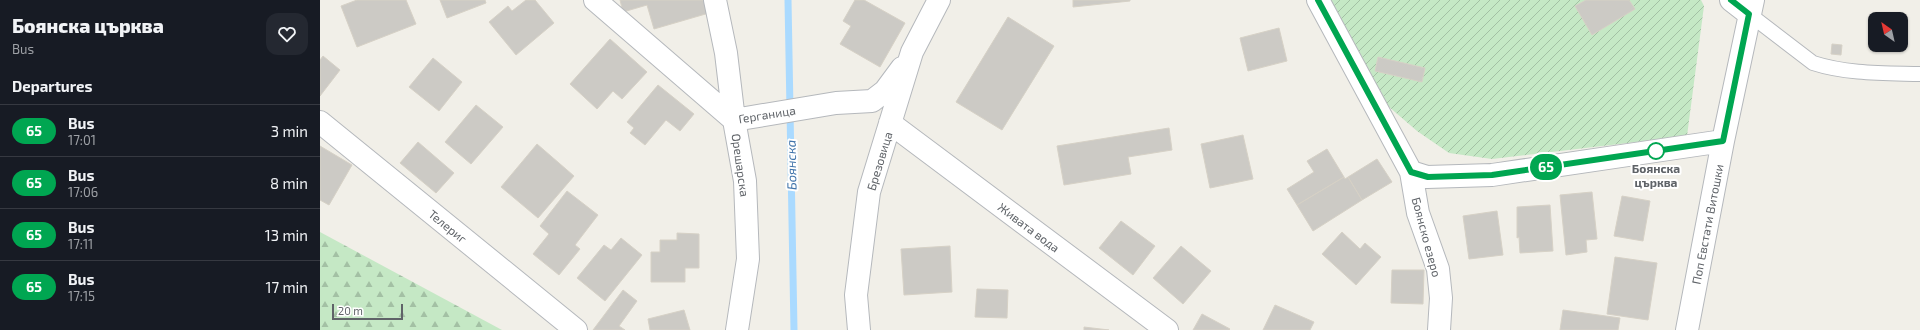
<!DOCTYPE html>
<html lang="en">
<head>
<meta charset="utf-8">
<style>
  :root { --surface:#171b24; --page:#242831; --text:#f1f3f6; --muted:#9ea1a6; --line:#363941 }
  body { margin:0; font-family:"Exo 2",sans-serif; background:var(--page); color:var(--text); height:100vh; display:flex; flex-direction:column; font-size:15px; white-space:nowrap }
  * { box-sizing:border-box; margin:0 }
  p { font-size:13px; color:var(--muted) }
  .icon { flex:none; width:22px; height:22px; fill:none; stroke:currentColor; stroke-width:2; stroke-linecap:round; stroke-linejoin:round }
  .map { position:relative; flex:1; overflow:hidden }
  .panel { display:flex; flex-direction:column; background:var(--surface); width:320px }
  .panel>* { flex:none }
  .badge { padding:0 8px; border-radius:13px; font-size:14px; line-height:26px }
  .needle { width:26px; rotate:326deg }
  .tools { position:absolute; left:1548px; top:12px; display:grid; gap:8px }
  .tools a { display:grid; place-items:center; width:40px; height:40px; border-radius:8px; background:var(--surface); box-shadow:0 1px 3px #0004; font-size:20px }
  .scale { position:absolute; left:12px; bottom:10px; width:71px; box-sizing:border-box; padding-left:4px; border:2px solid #5f6368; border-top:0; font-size:11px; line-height:14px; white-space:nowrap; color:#5f6368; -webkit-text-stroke:3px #fff; paint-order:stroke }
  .map>.badge { position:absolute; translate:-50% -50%; box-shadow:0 0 0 2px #fff }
  h2 { padding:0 12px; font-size:15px; line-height:36px }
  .round { display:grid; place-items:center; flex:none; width:42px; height:42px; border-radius:12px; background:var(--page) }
  .summary { display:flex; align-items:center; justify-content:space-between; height:68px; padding:0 12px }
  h1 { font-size:19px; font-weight:800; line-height:30px }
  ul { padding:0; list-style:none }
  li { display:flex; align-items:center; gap:12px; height:52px; padding:0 12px; border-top:1px solid var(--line) }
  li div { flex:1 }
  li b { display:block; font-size:15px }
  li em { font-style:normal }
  li .badge { min-width:44px; font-weight:700; text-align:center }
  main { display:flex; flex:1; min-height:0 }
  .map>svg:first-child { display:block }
  .forest { fill:url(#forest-firs) }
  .garden { fill:url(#garden-furrows) }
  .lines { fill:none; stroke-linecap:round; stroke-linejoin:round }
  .stream { stroke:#aadaff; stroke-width:7 }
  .building { fill:#cccac5; stroke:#d6d1c6 }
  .service-casing { stroke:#b5b8bc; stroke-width:16 }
  .minor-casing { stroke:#b5b8bc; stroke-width:24 }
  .service { stroke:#fff; stroke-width:14 }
  .minor { stroke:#fff; stroke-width:22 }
  .line-casing { stroke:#fff; stroke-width:9 }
  .line { stroke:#00a651; stroke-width:6 }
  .stop-dot { fill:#fff; stroke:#00a651; stroke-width:2 }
  .labels { text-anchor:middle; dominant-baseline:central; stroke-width:4; stroke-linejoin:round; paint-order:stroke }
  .street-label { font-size:12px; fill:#5f6368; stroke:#fff }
  .stop-label { font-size:12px; font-weight:bold; fill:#5f6368; stroke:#fff }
  .water-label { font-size:13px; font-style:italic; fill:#4174aa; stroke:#fff }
</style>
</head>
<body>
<main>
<section class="panel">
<div class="summary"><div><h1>Боянска църква</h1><p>Bus</p></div><a class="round"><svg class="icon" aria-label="heart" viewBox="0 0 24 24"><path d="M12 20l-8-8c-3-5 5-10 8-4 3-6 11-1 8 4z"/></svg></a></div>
<h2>Departures</h2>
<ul>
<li><span class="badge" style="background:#00a651;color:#fff">65</span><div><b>Bus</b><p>17:01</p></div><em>3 min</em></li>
<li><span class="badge" style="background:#00a651;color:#fff">65</span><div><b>Bus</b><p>17:06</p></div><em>8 min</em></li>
<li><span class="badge" style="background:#00a651;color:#fff">65</span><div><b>Bus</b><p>17:11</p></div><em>13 min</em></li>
<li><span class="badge" style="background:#00a651;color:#fff">65</span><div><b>Bus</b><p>17:15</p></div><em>17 min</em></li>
</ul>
</section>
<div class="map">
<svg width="1600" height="330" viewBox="0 0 1600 330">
  <defs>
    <pattern id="forest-firs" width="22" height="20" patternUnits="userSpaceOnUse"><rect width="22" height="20" fill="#c5e8c5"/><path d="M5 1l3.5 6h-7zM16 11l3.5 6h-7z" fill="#a3c0a4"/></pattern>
    <pattern id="garden-furrows" width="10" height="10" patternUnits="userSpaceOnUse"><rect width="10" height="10" fill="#c5e8c5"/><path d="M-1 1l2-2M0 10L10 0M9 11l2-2" fill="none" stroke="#a3c0a4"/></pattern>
  </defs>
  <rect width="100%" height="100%" fill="#f1efe8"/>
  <path class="forest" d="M0,232L182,330H0Z"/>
  <path class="garden" d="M1009,0H1381L1384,6L1367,136L1172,159L1129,153L1097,131L1068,106Z"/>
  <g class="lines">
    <path class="stream" d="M468,0L474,330"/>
  </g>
  <path class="building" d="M37,0H86L96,24L37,47L21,6Z
    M120,0H165L166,3L127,18Z
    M206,0H215L234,23L196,55L169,22L188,6L192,11Z
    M300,0H385L389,13L334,29L327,5L303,12Z
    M535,0H544L585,23L560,67L520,44L531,26L523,21Z
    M753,0H810V1L753,7Z
    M1266,0H1309L1315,9L1272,35L1255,6Z
    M688,17L734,46L682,130L636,102Z
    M959,28L967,61L928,71L920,38Z
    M290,39L327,72L302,99L293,91L277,109L250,84Z
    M1512,44L1522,45L1521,55L1511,54Z
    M3,56L20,70L0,96V60Z
    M1058,57L1105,68L1102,82L1055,71Z
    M113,58L142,82L119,111L89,87Z
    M338,85L374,114L360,131L346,120L325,145L310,133L314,128L307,122Z
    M156,105L183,127L151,164L125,142Z
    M849,128L852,150L808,157L811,174L744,185L737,146Z
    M923,135L933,179L890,188L881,144Z
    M98,142L134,173L116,193L80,163Z
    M217,144L254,176L218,218L181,187Z
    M0,146L32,165L9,205L0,200Z
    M1007,149L1024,177L977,205L967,189L994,172L987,161Z
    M1057,159L1072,182L1042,200L1028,177Z
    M1024,177L1025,179L1028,177L1042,200L993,231L977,205Z
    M247,191L278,215L255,245L260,249L239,275L213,254L229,234L220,226Z
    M1272,192L1277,239L1266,240L1267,252L1246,255L1240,195Z
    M1302,196L1330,201L1323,241L1294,236Z
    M1230,205L1233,251L1200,253L1199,237L1197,238V207Z
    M1177,211L1183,255L1149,259L1143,216Z
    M801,221L835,246L813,275L779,248Z
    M1022,232L1040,249L1045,243L1061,257L1036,285L1002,254Z
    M357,233L379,234V268H365V282H331V252H340V240H357Z
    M301,238L322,255L285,301L257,278L284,245L291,250Z
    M630,246L632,292L584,295L581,249Z
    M861,246L891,271L863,304L833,278Z
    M1295,257L1337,263L1328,320L1287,314Z
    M1072,270H1104L1103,304L1071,303Z
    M657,289L688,290L687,318L655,317Z
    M303,290L317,301L299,326L305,330H273Z
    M955,305L994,322L990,330H943Z
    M364,310L370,330H330L328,319Z
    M1243,310L1300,318L1298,330H1240Z
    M882,314L910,329L909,330H873Z
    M764,327L789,330H764Z"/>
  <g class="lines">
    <defs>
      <path id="service" d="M1429,14L1493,63C1527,74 1564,73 1600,74"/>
      <path id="minor" d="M275,0L414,120
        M395,0L406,53L414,120L425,181L428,259L417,330
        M998,0L1091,172L1098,213L1118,269L1121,298L1119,330
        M1411,0L1429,14
        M414,120L516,103L552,101L565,91L582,68
        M0,122L256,330
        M570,123L847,330
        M1091,172L1107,177L1172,175L1403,141
        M539,330L536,295L549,192L592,52L619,0
        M1367,330L1403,141L1433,0"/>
    </defs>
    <use href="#service" class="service-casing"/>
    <use href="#minor" class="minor-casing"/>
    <use href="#service" class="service"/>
    <use href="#minor" class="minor"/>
  </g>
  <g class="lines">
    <defs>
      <path id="line" d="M998,0L1091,172L1108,177L1172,175L1403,141L1429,14L1411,0"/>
    </defs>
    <use href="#line" class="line-casing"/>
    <use href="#line" class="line"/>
  </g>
  <circle class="stop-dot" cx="1336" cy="151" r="8"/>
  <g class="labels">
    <g class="street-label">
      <text transform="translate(447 114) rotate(-9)">Герганица</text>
      <text transform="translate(559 161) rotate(-73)">Брезовица</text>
      <text transform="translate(421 165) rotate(82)">Орешарска</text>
      <text transform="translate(1387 224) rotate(-79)">Поп Евстати Витошки</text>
      <text transform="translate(128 226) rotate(39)">Телериг</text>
      <text transform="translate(709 227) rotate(37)">Живата вода</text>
      <text transform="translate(1107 237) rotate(75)">Боянско езеро</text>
    </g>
    <g class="stop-label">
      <text x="1336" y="168">Боянска<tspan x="1336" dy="14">църква</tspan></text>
    </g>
    <g class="water-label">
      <text transform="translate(471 165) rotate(-91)">Боянска</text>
    </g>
  </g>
</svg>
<div class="tools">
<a><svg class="needle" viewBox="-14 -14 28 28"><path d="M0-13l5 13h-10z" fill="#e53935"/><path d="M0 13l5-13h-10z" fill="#9ea1a6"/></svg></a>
</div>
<div class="scale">20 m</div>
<b class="badge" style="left:1226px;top:167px;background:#00a651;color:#fff">65</b>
</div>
</main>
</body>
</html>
